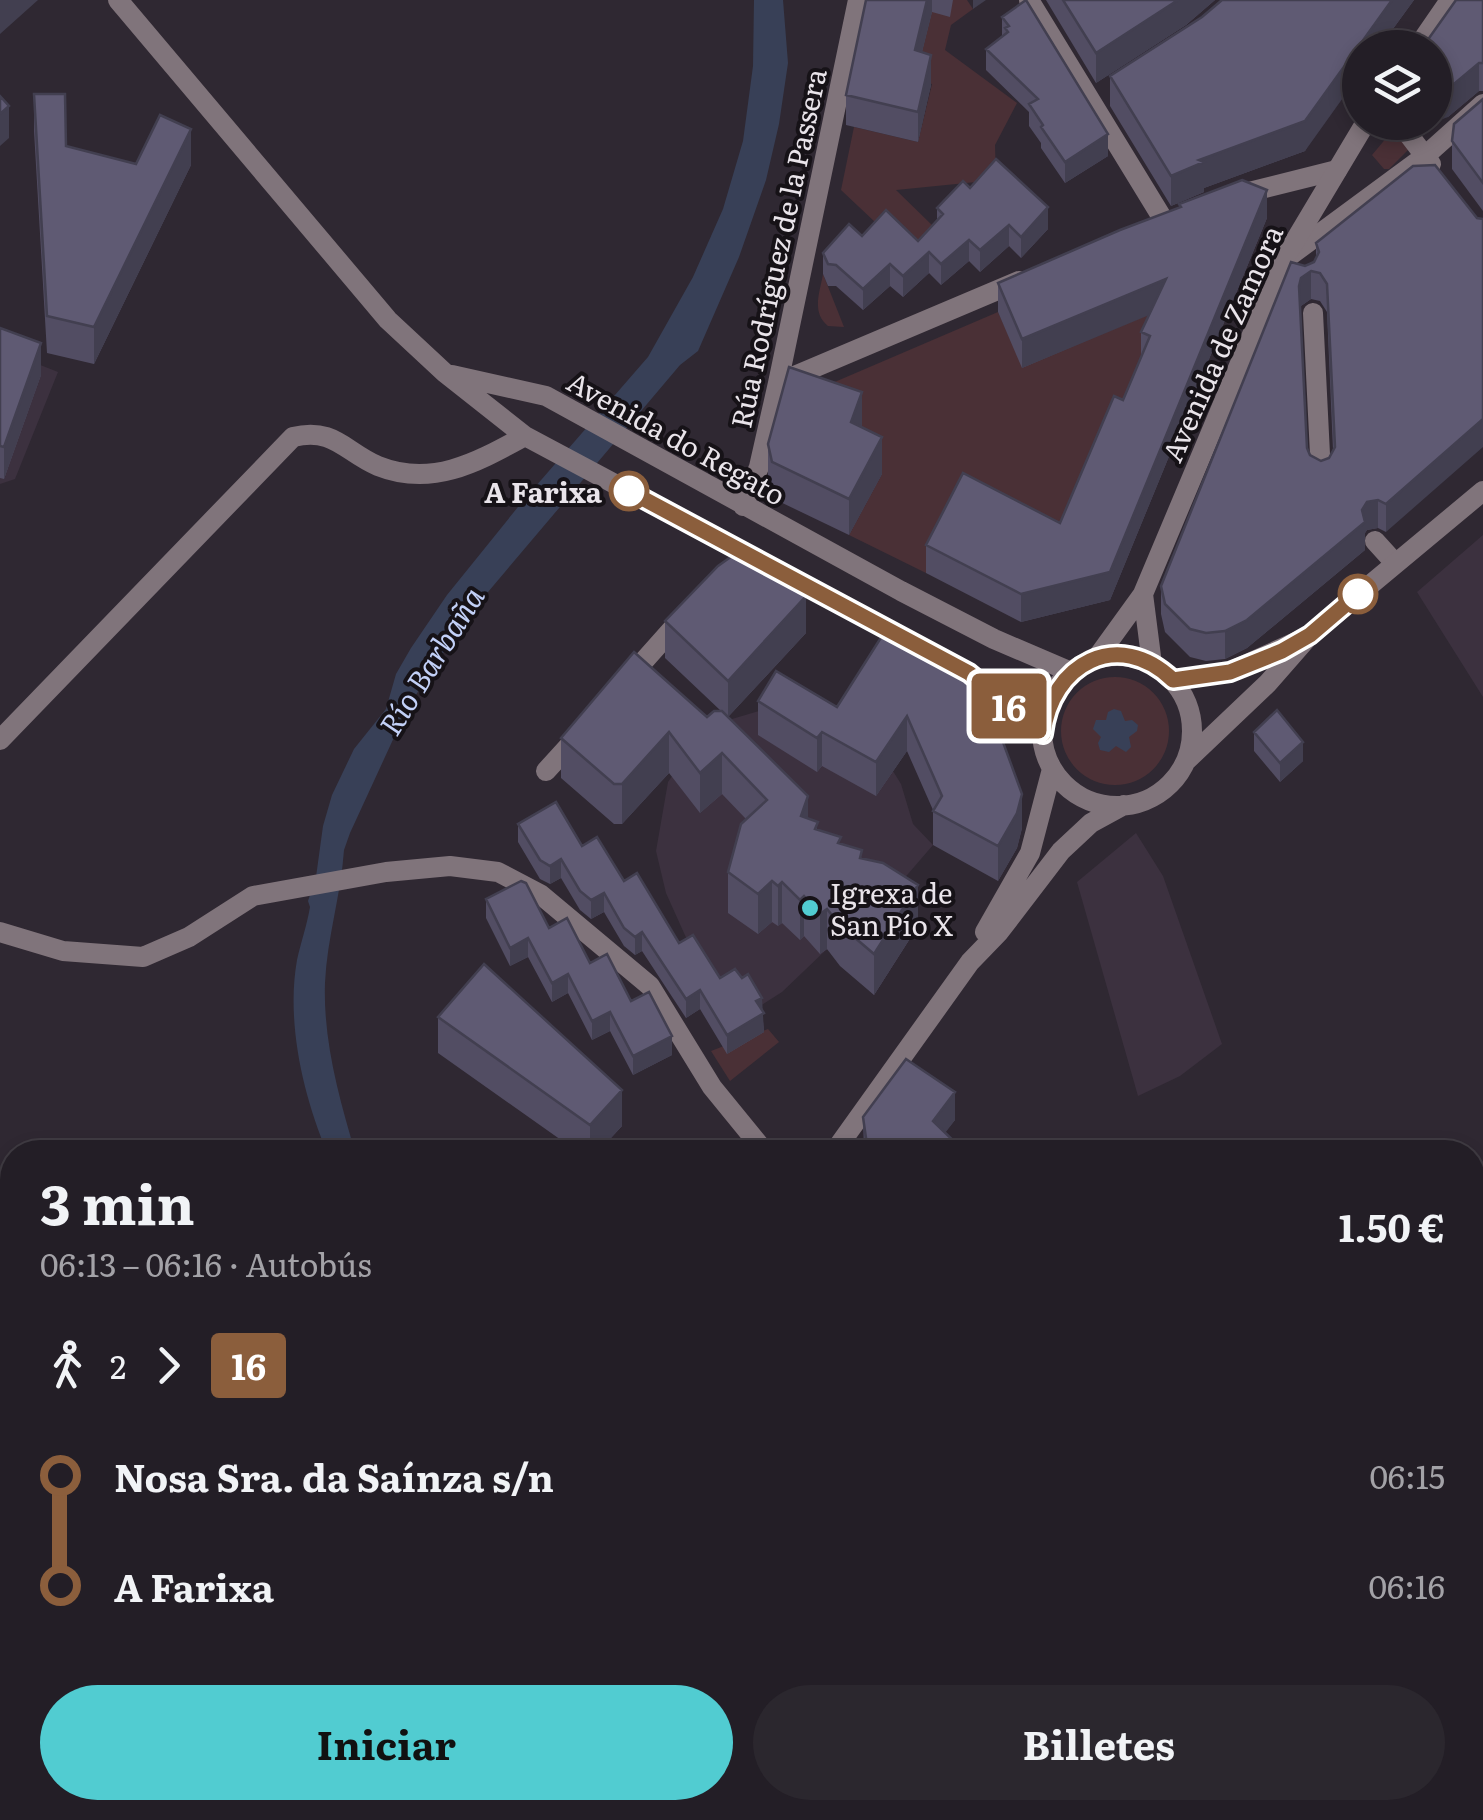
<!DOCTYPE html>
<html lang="es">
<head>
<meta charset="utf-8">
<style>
  :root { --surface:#231e26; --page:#2b272e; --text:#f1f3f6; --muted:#a3a2a7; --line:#403c43; --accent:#51ccd1 }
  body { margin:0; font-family:Literata,serif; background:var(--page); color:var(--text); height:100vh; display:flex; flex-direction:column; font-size:38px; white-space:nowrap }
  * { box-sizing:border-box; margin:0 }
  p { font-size:32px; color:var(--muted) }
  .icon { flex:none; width:55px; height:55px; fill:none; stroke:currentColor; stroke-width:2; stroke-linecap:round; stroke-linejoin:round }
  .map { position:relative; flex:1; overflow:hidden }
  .details { position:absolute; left:0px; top:1140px; width:1485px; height:680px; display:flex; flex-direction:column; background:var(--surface); border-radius:40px 40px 0 0; box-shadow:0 5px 15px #0003,0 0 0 2px var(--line) }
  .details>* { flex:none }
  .badge { padding:0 20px; border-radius:8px; font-size:35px; line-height:65px }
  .fabs { position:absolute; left:1342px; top:30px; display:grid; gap:20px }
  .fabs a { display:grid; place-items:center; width:110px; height:110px; border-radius:50%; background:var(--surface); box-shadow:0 5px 15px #0003,0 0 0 2px var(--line); font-size:50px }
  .map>.badge { position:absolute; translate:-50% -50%; box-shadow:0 0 0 5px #fff }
  .legs { display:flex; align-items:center; gap:15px; height:110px; padding:0 40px; font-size:32px }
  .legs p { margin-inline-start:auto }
  .headline { display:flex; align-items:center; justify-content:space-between; height:170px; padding:0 40px }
  h1 { font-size:55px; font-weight:700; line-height:75px }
  .button { display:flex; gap:20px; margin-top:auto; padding:20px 40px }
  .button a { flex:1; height:115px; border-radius:60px; background:var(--accent); color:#111; font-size:40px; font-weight:700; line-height:115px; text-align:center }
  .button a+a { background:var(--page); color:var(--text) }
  ul { padding:0 40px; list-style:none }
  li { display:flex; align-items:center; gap:35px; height:110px; font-size:38px }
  li i { display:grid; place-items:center; width:15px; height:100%; margin:0 12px; background:currentColor }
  li i::after { content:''; width:25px; height:25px; margin:-12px; border:8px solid; border-radius:50%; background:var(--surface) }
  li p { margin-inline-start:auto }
  li:first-child i { background:linear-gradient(#0000 50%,currentColor 0) }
  li:last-child i { background:linear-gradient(currentColor 50%,#0000 0) }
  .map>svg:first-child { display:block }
  .built { fill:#3c313f }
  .green { fill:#4a3036 }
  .water { fill:#384057 }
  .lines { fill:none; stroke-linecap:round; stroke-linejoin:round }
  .minor { stroke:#80747b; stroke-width:20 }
  .tertiary { stroke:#80747b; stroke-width:20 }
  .wall { fill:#524d63; fill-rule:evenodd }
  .shaded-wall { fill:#423f50 }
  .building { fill:#5f5a73; stroke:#423f50; stroke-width:2.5; fill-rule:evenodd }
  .line-1-casing { stroke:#fff; stroke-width:22 }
  .line-1 { stroke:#8b5e3c; stroke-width:15 }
  .stop-1-dot { fill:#fff; stroke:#8b5e3c; stroke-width:5 }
  .poi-dot { fill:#51ccd1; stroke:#161217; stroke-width:4 }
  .labels { text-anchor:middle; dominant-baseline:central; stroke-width:8; stroke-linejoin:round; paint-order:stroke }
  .street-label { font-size:28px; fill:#e9e4ea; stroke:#161217 }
  .stop-label { font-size:28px; font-weight:bold; fill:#e9e4ea; stroke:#161217; text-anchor:end }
  .poi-label { font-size:28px; fill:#e9e4ea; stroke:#161217; text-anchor:start }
  .water-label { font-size:30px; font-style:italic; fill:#c2d0f7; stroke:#161217 }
</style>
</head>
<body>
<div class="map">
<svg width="1483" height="1820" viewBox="0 0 1483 1820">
  <rect width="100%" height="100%" fill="#2f2832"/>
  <path class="built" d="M0,349L58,372L15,479L0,484Z
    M1483,535V697L1417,592Z
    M776,706L878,747L901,784L913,824L933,845L883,903L918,926L874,995L827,949L782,992L757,1008L720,997L693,953L666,893L656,851L668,782L694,745L732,719Z
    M1136,833L1163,876L1222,1044L1180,1076L1138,1096L1077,882Z"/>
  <path class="green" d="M953,0H967L973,9L951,25L945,50L1017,103L995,145L996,180L896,190L935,228L910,255L841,190L854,127L918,142L932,84L915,80L932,12Z
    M1393,130L1411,147L1389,169H1384L1372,155Z
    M823,274L844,327L828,326C811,312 820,292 823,274Z
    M998,312L1023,367L1150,314L1159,322L1060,551L926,573L849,535L882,474L809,393Z
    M1061 731a54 54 0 1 1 108 0a54 54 0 1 1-108 0Z
    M768,1029L779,1042L730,1081L711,1051Z"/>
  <path class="water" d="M754,0H783L788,63L779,124L766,180L739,257L698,351L680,365L466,618L408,707L350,833L344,850C341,895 327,938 325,983C323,1041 339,1097 355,1152H327C303,1095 286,1022 297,960C301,942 307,925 310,907L308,901L316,877L323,826L332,795L354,749L386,709L396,674L411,648L447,595L522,502L648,357L693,277L723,209L743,141L753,66Z
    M1114,709L1121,711L1125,721L1132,720L1138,725L1137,731L1129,737L1131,747L1126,752L1116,746L1109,752L1100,750L1098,743L1101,737L1093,729L1096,720H1106L1108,712Z
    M0,1364H12V1395L0,1394Z"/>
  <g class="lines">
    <path class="minor" d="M118,0L388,320L445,373L525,436L969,673L1043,734
      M1029,0L1166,224
      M1399,122L1431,164
      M1237,195L1337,170
      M1284,260L1425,156L1483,104
      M1313,313L1321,475
      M452,375L546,396L901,591L994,639L1071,672
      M778,383L1019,281
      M743,506L759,467L778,383L858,0
      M1375,541L1394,562
      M626,681L683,617
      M0,740L293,437C334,427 345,452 378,466C433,488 479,461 525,436
      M546,771L577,737
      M0,932L63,951L143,957L189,937L253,896L386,872L450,866L498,872L540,894L650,986L712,1087L765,1152
      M412,1808L421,1820
      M881,1808L887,1820"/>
    <path class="tertiary" d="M1417,48L1450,0
      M1143,594L1152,664
      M1042 731a75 75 0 1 1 150 0a75 75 0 1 1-150 0Z
      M1096,659L1143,594L1283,261L1366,122
      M1173,680L1229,672L1300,640
      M1186,761L1268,683L1310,635L1483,491
      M985,932L1030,853L1052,769
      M834,1152L970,962L999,932L1061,851L1091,823L1124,805
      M277,1820L295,1808"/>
  </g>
  <path class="wall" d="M866,0H953L950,17L932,12L922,52L931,85L918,142L846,125V95Z
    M1046,0H1215L1186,25L1096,83Z
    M1222,0H1414L1379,48H1360L1305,151L1204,188V192L1171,206L1110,106V76L1202,17Z
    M1483,0V91H1479L1448,117Z
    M1002,17L1108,156L1065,183L1041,148V143L1029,126V112L986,70V49L1002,37Z
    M34,94L66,146L136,164L191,165L94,364L47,353L34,131Z
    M1483,99V211L1452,169V141Z
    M1413,166L1386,532L1378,528L1367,530L1365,533V550L1247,648L1225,659L1206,661L1190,657L1165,632L1161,614V586L1305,266L1314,262L1316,258V243ZM1311,299L1320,301L1327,312L1333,450L1329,458L1321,461L1310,455L1307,448L1300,309L1301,306Z
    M970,188L1048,229L1021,258L1009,246L980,272L969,261L941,285L929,273L903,297L890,286L863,310L836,286H828L823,274V253L862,236L918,241L937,221V208Z
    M1179,204L1267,218L1110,600L1021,622L926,573V545L1060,523L1123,400L1141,357V332L1149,314L1022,368L998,312V283L1179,208Z
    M0,328L41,375L4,479L0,478Z
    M862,427L882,474L849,535L772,498L768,480V444Z
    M665,621L806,633L728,717L818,830L862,858L918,926L874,995L840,966L827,949L820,954L804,936L800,940L782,923L778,926L772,922L758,934L728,913V872L746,819L722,794L700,813L669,773L622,824H614L561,778V738L707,717L721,711L665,658Z
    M882,636L1022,828L1017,848L998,881L933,845V810L907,751L876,796L822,766L817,772L758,735V701L837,707Z
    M1254,732L1303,761L1280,782L1254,751Z
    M518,824L582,846L624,881L679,943L720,978L762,1010L764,1032L727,1054L700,1009L686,1018L642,951L635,955L624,946L604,912L591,919L580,910L561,878L550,884L540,879L518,842Z
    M486,899L549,928L590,963L631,1001L672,1055L633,1075L610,1031L592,1040L568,993L552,1002L528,957L510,966L486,918Z
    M438,1017L622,1126L598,1152H578L438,1053Z
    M863,1117L955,1120L945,1132L962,1152H864Z"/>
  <path class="shaded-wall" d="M0,0H38L0,34Z
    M927,0H932V12L915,80V50Z
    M973,0H986L973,9Z
    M1178,0H1215L1186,25L1096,83V53Z
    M1392,0H1414L1379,48H1360V74L1305,151L1204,188V192L1171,206V176L1199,160Z
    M931,55V85L918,142V112Z
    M1479,63V91L1448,117L1435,122V94Z
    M9,106V138L0,146V114Z
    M191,129V165L94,364V327Z
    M1108,134V156L1065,183V162Z
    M1267,190V218L1110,600L1021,622V594Z
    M1048,207V229L1021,258V237Z
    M1009,225V246L980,272V250Z
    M969,240V261L941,285V264Z
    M929,252V273L903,297V276Z
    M890,264V286L863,310V289Z
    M1311,271V299L1301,306L1299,314V286L1301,278Z
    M1166,279V308L1022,368V339Z
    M41,343V375L4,479V447Z
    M862,392V429L851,422Z
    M1483,419V447L1386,532V504Z
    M882,437V474L849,535V499Z
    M1378,500V528L1367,530L1365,533V550L1247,648L1225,659V631L1362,510L1367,502Z
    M806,596V633L728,717V681Z
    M907,716V751L876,796V762Z
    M669,732V773L622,824V784Z
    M822,732V766L817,772V738Z
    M1303,742V761L1280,782V763Z
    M722,753V794L700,813V773Z
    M1022,794V828L1017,848L998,881V846Z
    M808,796V837L801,816Z
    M561,859V878L550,884V866Z
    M772,881V922L758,934V894Z
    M782,882V923L778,926V886Z
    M918,885V926L874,995V954Z
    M604,893V912L591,919V900Z
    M804,896V936L800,940V900Z
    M827,909V949L820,954V914Z
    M642,932V951L635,955V937Z
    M528,938V957L510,966V948Z
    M568,974V993L552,1002V983Z
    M700,990V1009L686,1018V999Z
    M762,998L764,1032L727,1054V1035L756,1001Z
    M610,1012V1031L592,1040V1021Z
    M672,1036V1055L633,1075V1056Z
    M622,1090V1126L598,1152H590V1125Z
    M955,1092V1120L933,1149V1121Z"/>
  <path class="building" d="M866,0H927L915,50L931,55L918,112L846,95Z
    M1026,0L1108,134L1065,162L1041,127L1043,125L1029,104L1038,99L986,49L1008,32L1005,28L1009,26L1002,17Z
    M1063,0H1178L1096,53Z
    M1222,0H1392L1305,121L1199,160L1204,162L1171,176L1110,76L1202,17Z
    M1456,0H1483V63H1479L1448,89L1435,94V48H1422Z
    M34,94H65L66,146L136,164L160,115L191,129L94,327L47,316Z
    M0,96L9,106L0,114Z
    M1483,99V183L1452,141L1454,124Z
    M996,159L1048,207L1021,237L1009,225L980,250L969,240L941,264L929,252L903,276L890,264L863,289L836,265L828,264L823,253L849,224L862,236L886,210L918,241L943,214L937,208L963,181L970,188Z
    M1435,165L1477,218L1483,219V419L1386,504L1378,500L1367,502L1362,510L1365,522L1247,620L1225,631L1206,633L1190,629L1165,604L1161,586L1291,262L1305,266L1314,262L1319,252L1316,243L1413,166ZM1311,271L1320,273L1327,284L1335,447L1329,458L1321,461L1310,455L1307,448L1299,286L1301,278Z
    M1242,180L1267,190L1110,572L1021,594L926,545L963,473L1060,523L1114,396L1123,400L1150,336L1141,332L1166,279L1022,339L998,283L1120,230L1181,207L1179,204Z
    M0,328L41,343L4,447L0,446Z
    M789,367L862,392L851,422L882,437L849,499L772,462L768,444Z
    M732,556L750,560L806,596L728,681L665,621L718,566Z
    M882,636L985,693L1022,794L1017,813L998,846L933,811L942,796L907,716L876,762L822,732L817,738L758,701L776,671L837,707Z
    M634,652L707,717L714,711H722L808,796L801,816L818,822L815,829L841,837L838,843L862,850L860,858L883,863L918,885L874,954L840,925L827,909L820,914L804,896L800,900L782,882L778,886L772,881L758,894L728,872L741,824L767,800L722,753L700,773L669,732L622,784H614L561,738Z
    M1277,710L1303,742L1280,763L1254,732Z
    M556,802L582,846L597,837L624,881L637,873L679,943L693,935L720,978L735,969L742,978L748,974L762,998L756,1001L764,1013L727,1035L700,990L686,999L642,932L635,937L624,928L604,893L591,900L580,891L561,859L550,866L540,860L518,824Z
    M521,881L526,883L549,928L567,918L590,963L607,954L631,1001L649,992L672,1036L633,1056L610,1012L592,1021L568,974L552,983L528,938L510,948L486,899Z
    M484,964L622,1090L590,1125L438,1017Z
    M906,1059L955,1092L933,1121L962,1149L954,1152H868L863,1117Z"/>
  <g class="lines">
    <defs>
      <path id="line-1" d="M629,491L969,673L1043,734C1051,664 1118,627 1173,680L1230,672L1282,651L1310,635L1358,594"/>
    </defs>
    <use href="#line-1" class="line-1-casing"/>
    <use href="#line-1" class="line-1"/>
  </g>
  <g class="stop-1-dot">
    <circle cx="629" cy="491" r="18"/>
    <circle cx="1358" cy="594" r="18"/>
  </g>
  <circle class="poi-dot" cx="810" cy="908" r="10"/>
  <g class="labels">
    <g class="street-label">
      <text transform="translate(777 248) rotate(-78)">Rúa Rodríguez de la Passera</text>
      <text transform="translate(1221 343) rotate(-66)">Avenida de Zamora</text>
      <text transform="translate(677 437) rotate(29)">Avenida do Regato</text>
    </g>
    <g class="stop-label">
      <text x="602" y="491">A Farixa</text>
    </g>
    <g class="poi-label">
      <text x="830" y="892">Igrexa de<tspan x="830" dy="32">San Pío X</tspan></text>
    </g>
    <g class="water-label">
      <text transform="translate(430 660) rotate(-58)">Río Barbaña</text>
    </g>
  </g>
</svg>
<div class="fabs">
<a><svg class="icon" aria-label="layers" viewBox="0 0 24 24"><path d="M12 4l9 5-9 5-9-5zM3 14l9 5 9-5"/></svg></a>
</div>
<b class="badge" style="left:1009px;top:706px;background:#8b5e3c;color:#fff">16</b>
<section class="details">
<div class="headline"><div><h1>3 min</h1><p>06:13 – 06:16 · Autobús</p></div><b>1.50 €</b></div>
<div class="legs"><svg class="icon" aria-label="walk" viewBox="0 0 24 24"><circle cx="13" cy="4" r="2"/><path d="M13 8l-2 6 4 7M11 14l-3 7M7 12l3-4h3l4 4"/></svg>2<svg class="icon" aria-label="forward" viewBox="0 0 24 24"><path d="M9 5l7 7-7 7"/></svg><b class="badge" style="background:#8b5e3c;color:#fff">16</b></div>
<ul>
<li><i style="color:#8b5e3c"></i><b>Nosa Sra. da Saínza s/n</b><p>06:15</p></li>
<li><i style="color:#8b5e3c"></i><b>A Farixa</b><p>06:16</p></li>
</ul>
<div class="button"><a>Iniciar</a><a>Billetes</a></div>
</section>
</div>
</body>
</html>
